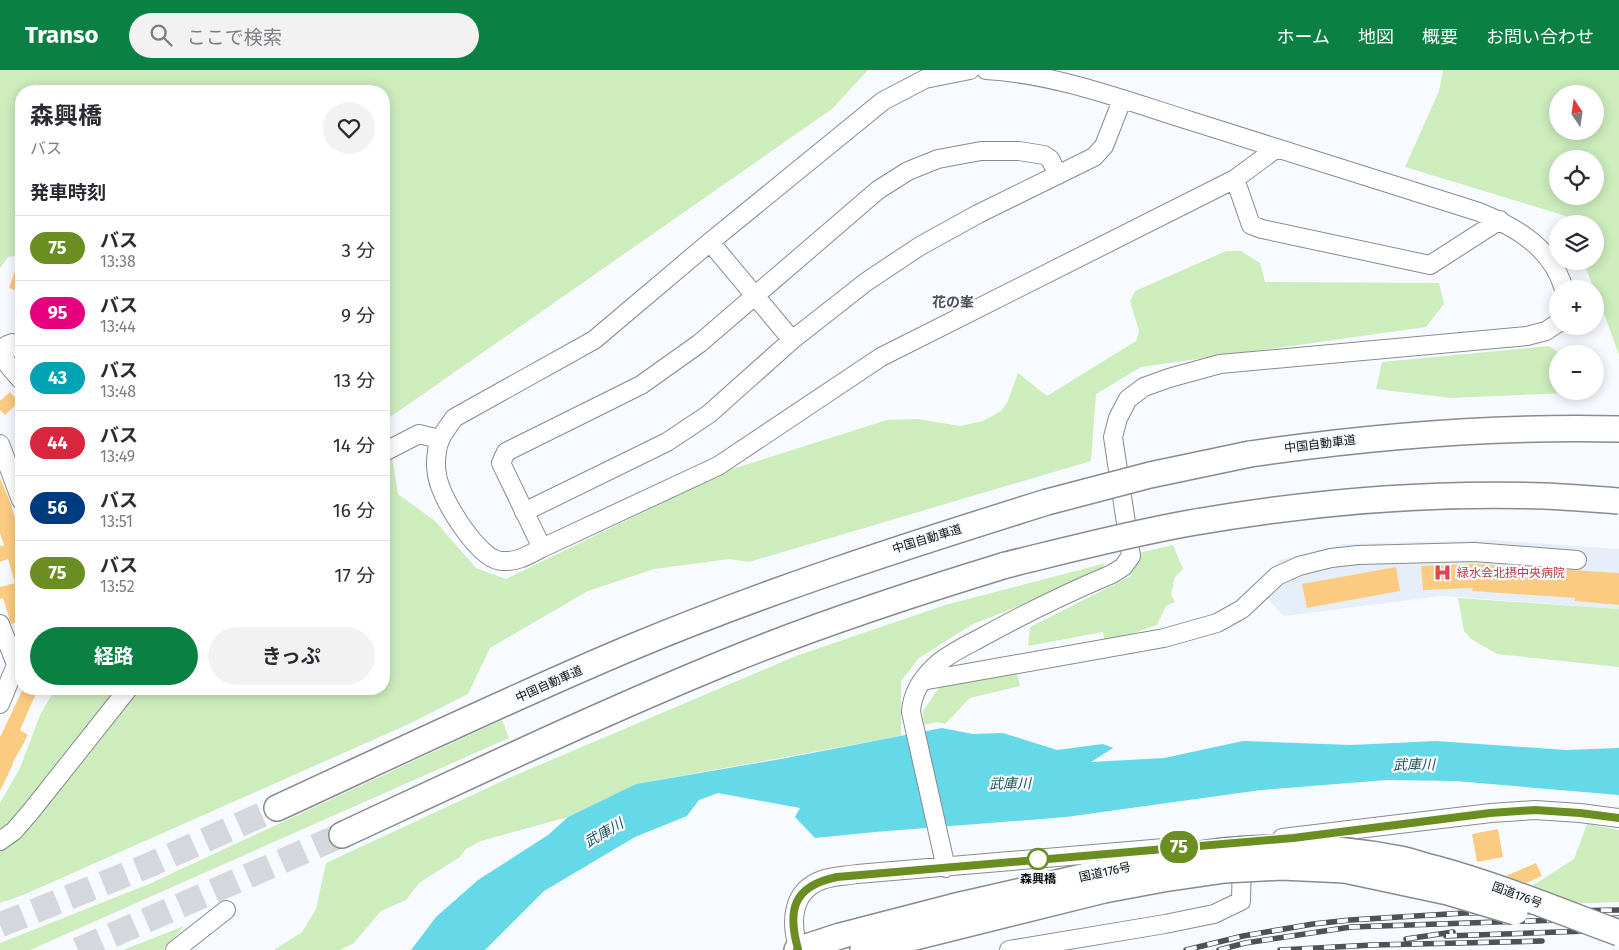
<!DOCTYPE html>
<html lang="ja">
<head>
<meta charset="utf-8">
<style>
  :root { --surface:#fff; --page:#f2f2f3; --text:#2b2b33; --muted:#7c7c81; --line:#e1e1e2; --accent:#0b8043 }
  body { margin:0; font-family:"Fira Sans","Noto Sans JP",sans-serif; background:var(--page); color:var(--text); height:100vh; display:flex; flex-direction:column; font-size:19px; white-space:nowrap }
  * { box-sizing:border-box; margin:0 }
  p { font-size:16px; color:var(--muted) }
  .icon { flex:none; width:28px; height:28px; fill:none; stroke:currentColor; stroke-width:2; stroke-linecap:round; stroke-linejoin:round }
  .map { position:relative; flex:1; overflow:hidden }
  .panel { position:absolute; left:15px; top:15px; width:375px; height:610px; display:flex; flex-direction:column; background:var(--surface); border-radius:20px; box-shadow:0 2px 12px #0003 }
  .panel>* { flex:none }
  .badge { padding:0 10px; border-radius:16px; font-size:18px; line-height:32px }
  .needle { width:32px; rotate:347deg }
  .tools { position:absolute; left:1549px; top:15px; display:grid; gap:10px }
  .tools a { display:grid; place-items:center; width:55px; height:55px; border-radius:50%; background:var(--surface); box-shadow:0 2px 12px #0003; font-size:25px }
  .map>.badge { position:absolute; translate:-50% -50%; box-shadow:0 0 0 2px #fff }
  h2 { padding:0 15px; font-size:19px; line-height:45px }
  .round { display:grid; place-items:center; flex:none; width:52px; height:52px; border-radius:26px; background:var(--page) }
  .headline { display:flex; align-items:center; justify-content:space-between; height:85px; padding:0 15px }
  h1 { font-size:24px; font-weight:700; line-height:38px }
  .button { display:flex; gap:10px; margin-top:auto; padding:10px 15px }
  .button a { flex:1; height:58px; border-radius:30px; background:var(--accent); color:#fff; font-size:20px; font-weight:700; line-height:58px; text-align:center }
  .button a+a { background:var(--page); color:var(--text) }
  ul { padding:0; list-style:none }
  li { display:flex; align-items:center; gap:15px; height:65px; padding:0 15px; border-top:1px solid var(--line) }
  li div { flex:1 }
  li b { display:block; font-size:19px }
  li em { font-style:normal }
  li .badge { min-width:55px; font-weight:700; text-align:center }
  header { display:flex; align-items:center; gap:30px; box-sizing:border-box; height:70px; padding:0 25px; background:var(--accent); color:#fff }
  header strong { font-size:24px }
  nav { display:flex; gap:28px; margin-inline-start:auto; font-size:18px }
  .search { width:350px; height:45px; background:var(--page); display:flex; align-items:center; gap:12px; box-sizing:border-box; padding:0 18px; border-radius:28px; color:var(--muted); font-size:19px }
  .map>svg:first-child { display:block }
  .built { fill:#e6eff9 }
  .green { fill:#cdedbd; fill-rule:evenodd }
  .water { fill:#65d9e7 }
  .building { fill:#fccb82 }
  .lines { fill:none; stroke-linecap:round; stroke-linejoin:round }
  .highway-tunnel { stroke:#d4d7db; stroke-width:25; stroke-dasharray:25 12; stroke-linecap:butt }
  .minor-casing { stroke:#878b8e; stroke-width:20 }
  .highway-casing { stroke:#878b8e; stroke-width:28 }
  .minor { stroke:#fff; stroke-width:18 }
  .highway { stroke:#fff; stroke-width:25 }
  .rail-casing { stroke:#4f5153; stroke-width:5.5 }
  .rail { stroke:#f7fbff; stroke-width:4; stroke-dasharray:11; stroke-linecap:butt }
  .highway-bridge-casing { stroke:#878b8e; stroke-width:28; stroke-linecap:butt }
  .highway-bridge { stroke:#fff; stroke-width:25 }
  .line-casing { stroke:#fff; stroke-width:11 }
  .line { stroke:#6b8e23; stroke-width:8 }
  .stop-dot { fill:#fff; stroke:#6b8e23; stroke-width:2.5 }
  .labels { text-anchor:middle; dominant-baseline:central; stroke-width:4.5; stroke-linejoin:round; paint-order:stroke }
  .street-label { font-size:12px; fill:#0c0d0e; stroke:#f7fbff }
  .health-label { font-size:12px; fill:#be3a42; stroke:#f7fbff; text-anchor:start }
  .stop-label { font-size:12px; font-weight:bold; fill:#0c0d0e; stroke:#f7fbff }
  .neighbourhood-label { font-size:14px; font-weight:bold; fill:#4e5255; stroke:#f7fbff }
  .water-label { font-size:14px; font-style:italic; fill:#1c5056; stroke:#f7fbff }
</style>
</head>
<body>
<header>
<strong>Transo</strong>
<div class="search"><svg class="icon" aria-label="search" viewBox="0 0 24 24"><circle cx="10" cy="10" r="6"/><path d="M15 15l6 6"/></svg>ここで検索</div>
<nav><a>ホーム</a><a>地図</a><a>概要</a><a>お問い合わせ</a></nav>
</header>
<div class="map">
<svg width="1619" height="880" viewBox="0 0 1619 880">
  <rect width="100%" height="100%" fill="#f7fbff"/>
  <path class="built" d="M1492,470L1619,479V539L1442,526L1284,546L1254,515L1280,490L1343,474Z"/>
  <path class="green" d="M0,0H868L832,39L386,350L398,424L435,451L476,498L506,509L732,399L887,350L918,349L960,356L983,351L1001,341L1007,333L1018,303L1047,326L1136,271L1139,261L1130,231L1135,221L1226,181H1241L1260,193L1265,212L1439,213L1444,234L1426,257L1141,297L1096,324L1091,391L749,492L729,489L654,499L588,521L490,578L468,624L409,654L23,825L0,833V733L20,698L40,645L55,619H384V21H21V185L8,187L0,198Z
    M1443,0H1619V285L1595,219H1594L1583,191H1595V154H1569L1566,146L1405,97L1439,21ZM1558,24H1595V61H1558ZM1558,89H1595V126H1558Z
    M1549,276L1561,284H1558V321L1590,322L1451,328L1376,319L1382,292Z
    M1173,475L1183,499L1175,507L1171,524L1175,532L1166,536L1157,555L1105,573L1103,562L1028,576L1030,557L1131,506L1139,483Z
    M1106,493L1093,507L973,554L919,588L901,611V666L636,714L568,747L481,771L466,779L460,787L419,813L406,830L381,841L354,873L340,880H274L302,862L316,839L326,793L509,708L796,586L945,535Z
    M1458,528L1619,539V597L1497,584L1471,569L1464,561Z
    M1016,600L1020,616L970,628L945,654L937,652L924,655L923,641L940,616Z
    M502,650L509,668L30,880H0V873L149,814Z
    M1587,754L1619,760V832L1559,834L1524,821L1574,789Z
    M184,856L163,880H123Z"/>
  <path class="water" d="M942,658L973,664L1003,663L1057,680L1103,674L1113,678L1091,692L1164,688L1243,671L1351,675L1436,671L1566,680L1619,678V725L1455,711L1387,710L1261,720L1066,747L875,762L815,768L795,747L800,738L718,723L699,730L687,746L635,767L544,821L485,880H411L436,847L478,810L548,765L568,747L636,714L781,689Z"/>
  <path class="building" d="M20,187L21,188V222L9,218Z
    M10,322L19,332L5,345L0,340V331Z
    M0,408L9,429L21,467V551L11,554L3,528L0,529V517L15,513L8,489L0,492V476L4,475L0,463Z
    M1474,494L1619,503V535L1575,531V528L1472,521L1473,518L1423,520L1421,496Z
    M1396,497L1400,521L1307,538L1302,514Z
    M23,619H38L20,660L28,665L12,694H13L0,721V667Z
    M1498,759L1503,787L1477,792L1472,764Z
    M1536,793L1542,806L1526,813L1506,806Z"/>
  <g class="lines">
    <path class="highway-tunnel" d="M0,855L147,796L277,738
      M78,880L342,765"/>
    <defs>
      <path id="minor" d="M970,0L925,9L883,31L710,172L594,270L454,348C447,359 438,368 437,382C435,392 436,406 440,416C447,436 479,490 502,491C518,492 528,485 542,478L718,396L881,287L1235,109L1277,78
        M986,0C1056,4 1124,30 1191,51C1287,81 1383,112 1479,142C1516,157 1552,178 1564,219
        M1235,109L1251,155L1262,159L1430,195L1500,150
        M710,172L792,270
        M21,280L12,273L7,275L2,280C3,292 14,302 21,310
        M0,374L21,430
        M384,382L419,364L439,369
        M524,442L667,372L709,344L792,270L866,212L920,176L978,144L1094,87L1104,76L1122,30
        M542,478L501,393L506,382L641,315L700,273L878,120L908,101L938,89L981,81H1019L1044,85L1050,89L1058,105
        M0,554L16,594
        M922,611L1164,568L1217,553L1242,539L1277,506L1299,496L1331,488L1358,485L1474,482L1577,490
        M0,634L21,583
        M1282,768L1491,743L1535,740L1580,743L1619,748
        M0,771L14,761L32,740L128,619
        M946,798L911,642C912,624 922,608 935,596C949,583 968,575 984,566C1026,543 1069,522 1112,504L1123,497L1131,486L1113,367L1118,348L1128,329L1144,317L1169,308L1220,294L1527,266L1546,261L1558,253
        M175,880L226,840
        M799,880C790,853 791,821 822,810C833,806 845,806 857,804L1176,777
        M1009,880L1165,854L1214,844L1241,831L1242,789"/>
      <path id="highway" d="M1250,384C1373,366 1495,356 1619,359
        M277,738C394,684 511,628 630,578C766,521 906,476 1047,432
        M342,765C469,706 595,646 724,593C816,555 911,524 1006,495
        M797,880L840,866L952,837L1100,803
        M863,880L1104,820"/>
    </defs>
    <use href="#minor" class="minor-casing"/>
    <use href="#highway" class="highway-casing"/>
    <use href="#minor" class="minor"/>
    <use href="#highway" class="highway"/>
    <defs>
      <path id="rail" d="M1446,866L1587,861
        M1406,869L1453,862
        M1186,880L1243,866L1313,854L1350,850L1465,843L1619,840
        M1219,880L1245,873L1351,857L1619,848
        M1280,880L1372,875L1542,871"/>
    </defs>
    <use href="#rail" class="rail-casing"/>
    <use href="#rail" class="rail"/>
    <defs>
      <path id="highway-bridge" d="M1047,432L1150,405L1250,384
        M1006,495C1067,480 1128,464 1190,453C1304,433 1428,422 1544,426C1569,427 1594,429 1619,431
        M1100,803C1141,794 1181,786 1223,781C1281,775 1343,778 1400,789C1413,792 1425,796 1437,799C1499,816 1559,841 1619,863
        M1104,820L1163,809L1225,800L1282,797L1345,800L1448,822L1515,842"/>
    </defs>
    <use href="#highway-bridge" class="highway-bridge-casing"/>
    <use href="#highway-bridge" class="highway-bridge"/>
  </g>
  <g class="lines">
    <defs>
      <path id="line" d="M797,880L798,879C787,840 793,816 837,807L1293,768L1490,743L1535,740L1580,743L1619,748"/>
    </defs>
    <use href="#line" class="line-casing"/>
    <use href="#line" class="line"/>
  </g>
  <defs>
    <symbol id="hospital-bare" viewBox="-9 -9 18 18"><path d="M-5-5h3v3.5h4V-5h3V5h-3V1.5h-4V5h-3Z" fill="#e0444e" stroke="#f7fbff" stroke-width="2.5" paint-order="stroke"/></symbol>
  </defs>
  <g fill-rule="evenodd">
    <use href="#hospital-bare" x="1430" y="490" width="25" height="25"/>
  </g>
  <circle class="stop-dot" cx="1038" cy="789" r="10"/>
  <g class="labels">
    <g class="street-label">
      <text transform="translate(1320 374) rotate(-7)">中国自動車道</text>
      <text transform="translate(927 469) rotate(-17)">中国自動車道</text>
      <text transform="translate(549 614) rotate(-24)">中国自動車道</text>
      <text transform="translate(1105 802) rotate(-12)">国道176号</text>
      <text transform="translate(1517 825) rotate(20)">国道176号</text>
    </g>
    <g class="health-label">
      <text x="1457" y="503">緑水会北摂中央病院</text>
    </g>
    <g class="stop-label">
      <text x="1038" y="809">森興橋</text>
    </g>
    <g class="neighbourhood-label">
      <text x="953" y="232">花の峯</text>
    </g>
    <g class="water-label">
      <text transform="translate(1414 695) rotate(-1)">武庫川</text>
      <text transform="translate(1010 714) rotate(-1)">武庫川</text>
      <text transform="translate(604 763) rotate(-30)">武庫川</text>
    </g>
  </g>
</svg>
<div class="tools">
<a><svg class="needle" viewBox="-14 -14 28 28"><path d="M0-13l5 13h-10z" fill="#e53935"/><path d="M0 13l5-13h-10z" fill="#7c7c81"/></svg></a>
<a><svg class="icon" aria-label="locate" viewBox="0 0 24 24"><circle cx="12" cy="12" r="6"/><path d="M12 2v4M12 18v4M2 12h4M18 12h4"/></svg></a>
<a><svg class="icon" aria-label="layers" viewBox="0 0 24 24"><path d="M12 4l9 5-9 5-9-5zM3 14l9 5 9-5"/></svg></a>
<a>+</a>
<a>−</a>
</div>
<b class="badge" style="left:1179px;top:777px;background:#6b8e23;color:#fff">75</b>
<section class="panel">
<div class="headline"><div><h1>森興橋</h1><p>バス</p></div><a class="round"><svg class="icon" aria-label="heart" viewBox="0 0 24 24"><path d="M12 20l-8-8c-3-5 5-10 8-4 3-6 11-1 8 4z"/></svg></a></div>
<h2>発車時刻</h2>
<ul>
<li><span class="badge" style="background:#6b8e23;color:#fff">75</span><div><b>バス</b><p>13:38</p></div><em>3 分</em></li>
<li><span class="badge" style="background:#e6007e;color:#fff">95</span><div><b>バス</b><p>13:44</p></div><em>9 分</em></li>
<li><span class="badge" style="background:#00a3b4;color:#fff">43</span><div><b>バス</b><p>13:48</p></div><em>13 分</em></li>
<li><span class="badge" style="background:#d7263d;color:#fff">44</span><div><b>バス</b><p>13:49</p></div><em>14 分</em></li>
<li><span class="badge" style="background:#003b80;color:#fff">56</span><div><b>バス</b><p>13:51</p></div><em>16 分</em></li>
<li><span class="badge" style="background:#6b8e23;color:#fff">75</span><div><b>バス</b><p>13:52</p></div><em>17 分</em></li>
</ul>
<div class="button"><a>経路</a><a>きっぷ</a></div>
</section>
</div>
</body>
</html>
